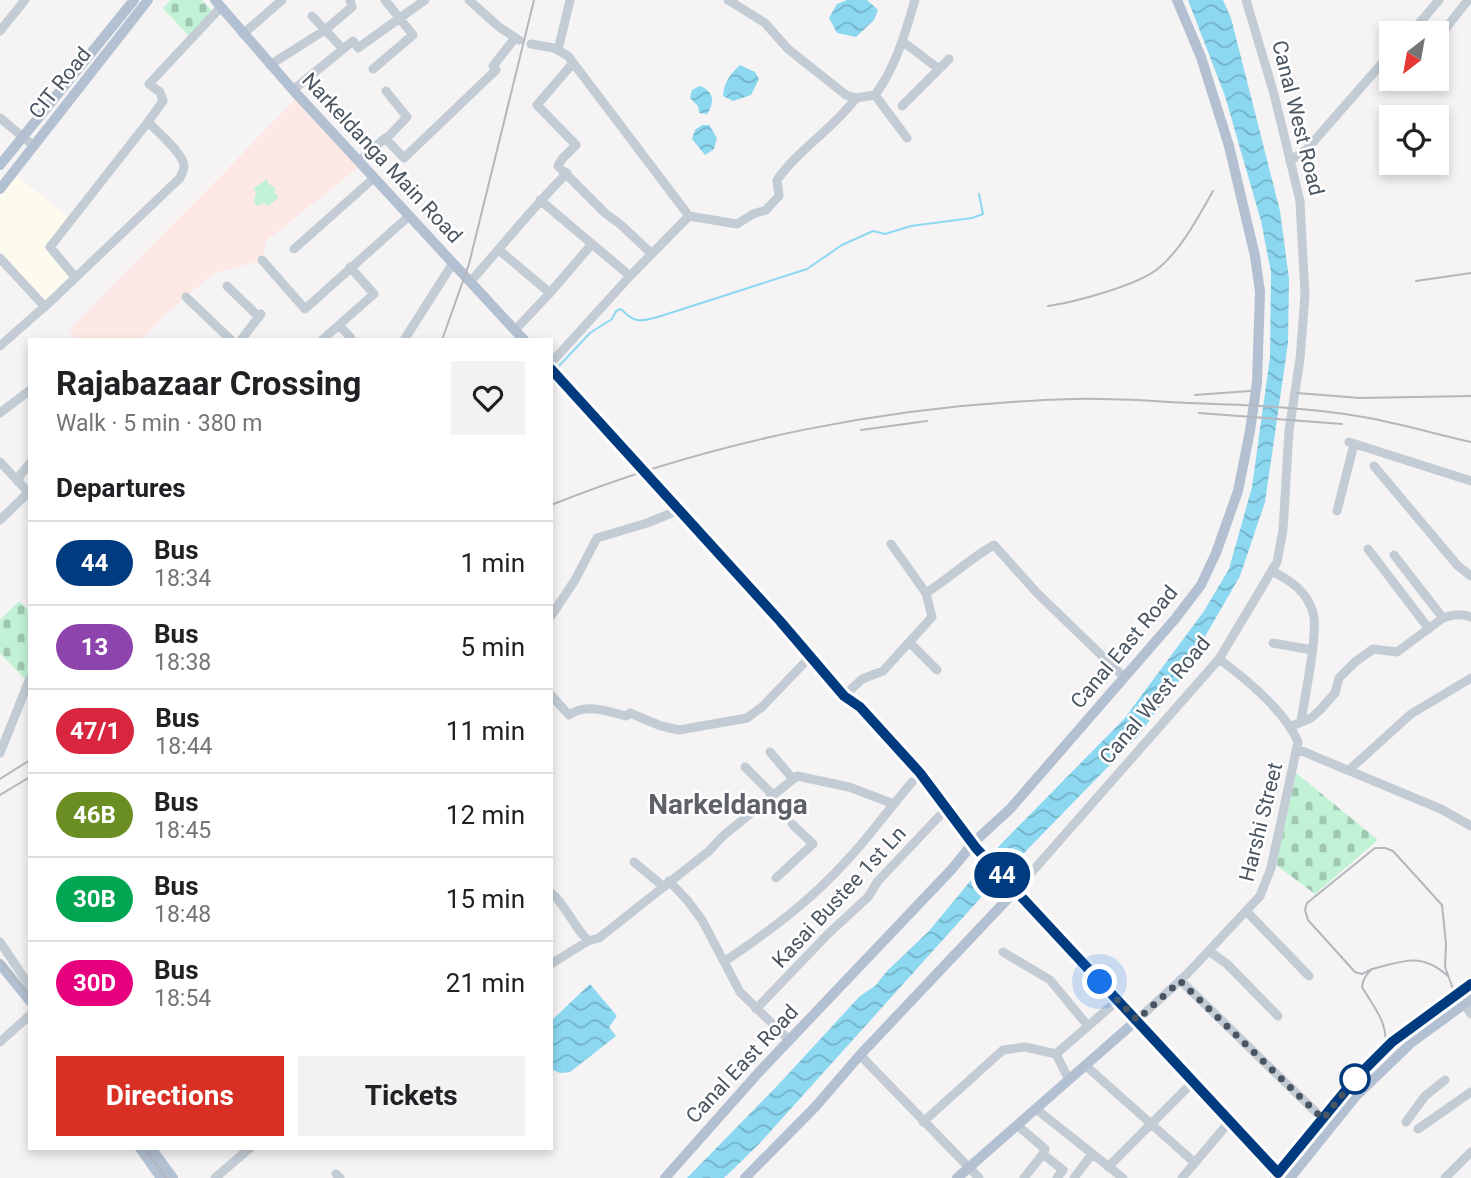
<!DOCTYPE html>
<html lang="en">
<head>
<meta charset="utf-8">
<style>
  :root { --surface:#fff; --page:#f2f2f2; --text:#202124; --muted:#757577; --line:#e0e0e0; --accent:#d93025 }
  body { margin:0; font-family:Roboto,sans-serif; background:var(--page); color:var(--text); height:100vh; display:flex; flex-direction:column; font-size:26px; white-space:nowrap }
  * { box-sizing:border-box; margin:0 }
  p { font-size:23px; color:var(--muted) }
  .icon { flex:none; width:38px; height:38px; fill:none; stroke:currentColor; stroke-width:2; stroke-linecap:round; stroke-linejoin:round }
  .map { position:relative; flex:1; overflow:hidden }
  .panel { position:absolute; left:28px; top:338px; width:525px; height:812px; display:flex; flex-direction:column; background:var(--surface); border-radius:0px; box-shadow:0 4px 10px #0003 }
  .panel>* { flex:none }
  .badge { padding:0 14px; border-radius:23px; font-size:24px; line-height:46px }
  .needle { width:46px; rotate:211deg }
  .tools { position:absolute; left:1379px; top:21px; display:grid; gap:14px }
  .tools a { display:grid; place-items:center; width:70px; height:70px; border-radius:0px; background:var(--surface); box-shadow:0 4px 10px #0003; font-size:35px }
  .you { position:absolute; width:35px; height:35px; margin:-18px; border:5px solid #fff; border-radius:50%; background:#1a73e8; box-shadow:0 0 0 10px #1a73e833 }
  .map>.badge { position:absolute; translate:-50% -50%; box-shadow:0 0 0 4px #fff }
  h2 { padding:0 28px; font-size:26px; line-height:63px }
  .round { display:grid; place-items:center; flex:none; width:74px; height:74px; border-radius:0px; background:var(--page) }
  .summary { display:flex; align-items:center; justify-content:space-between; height:119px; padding:0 28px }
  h1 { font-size:33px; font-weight:700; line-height:52px }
  .button { display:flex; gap:14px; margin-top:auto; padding:14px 28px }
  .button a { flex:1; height:80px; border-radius:0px; background:var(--accent); color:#fff; font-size:28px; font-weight:700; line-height:80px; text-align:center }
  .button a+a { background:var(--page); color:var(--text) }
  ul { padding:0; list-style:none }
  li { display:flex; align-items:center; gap:21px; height:84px; padding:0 28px; border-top:2px solid var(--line) }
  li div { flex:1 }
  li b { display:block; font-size:26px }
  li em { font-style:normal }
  li .badge { min-width:77px; font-weight:700; text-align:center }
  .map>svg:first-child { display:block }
  .commercial { fill:#fdfaee }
  .medical { fill:#fde8e5 }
  .green { fill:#c1f2d6 }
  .cemetery { fill:url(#cemetery-stones) }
  .water { fill:url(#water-waves) }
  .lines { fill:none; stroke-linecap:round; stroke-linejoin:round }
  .stream { stroke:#8cd8f1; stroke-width:2 }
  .minor { stroke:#c3ccd4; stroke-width:9 }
  .major { stroke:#b2c0d2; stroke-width:10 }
  .tram { stroke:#b4b7bd; stroke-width:2 }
  .rail { stroke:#b4b7bd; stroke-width:2 }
  .line-casing { stroke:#fff; stroke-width:16 }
  .line { stroke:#003b80; stroke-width:10 }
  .walk { stroke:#495561; stroke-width:7; stroke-dasharray:0 12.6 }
  .stop-dot { fill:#fff; stroke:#003b80; stroke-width:3.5 }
  .labels { text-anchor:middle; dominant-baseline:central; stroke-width:5; stroke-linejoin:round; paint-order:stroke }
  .street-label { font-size:21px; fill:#495561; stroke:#fff }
  .district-label { font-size:28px; font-weight:bold; fill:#5e6268; stroke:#fff }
</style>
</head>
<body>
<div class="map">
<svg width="1471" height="1178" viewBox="0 0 1471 1178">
  <defs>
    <pattern id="cemetery-stones" width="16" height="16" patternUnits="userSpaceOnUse" patternTransform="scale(1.75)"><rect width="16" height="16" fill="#c1f2d6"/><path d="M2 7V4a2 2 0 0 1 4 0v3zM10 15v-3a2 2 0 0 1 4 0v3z" fill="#9fc7b1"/></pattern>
    <pattern id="water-waves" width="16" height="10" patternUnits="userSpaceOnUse" patternTransform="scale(1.75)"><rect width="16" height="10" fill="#8cd8f1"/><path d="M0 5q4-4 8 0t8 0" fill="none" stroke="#74b2c7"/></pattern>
  </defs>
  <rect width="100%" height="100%" fill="#f5f3f3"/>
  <path class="commercial" d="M16,175L69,218L47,248L71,276L43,304L0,252V193Z"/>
  <path class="medical" d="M299,96L364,163L266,241L262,260L212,274L164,316L142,339H76L69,330Z"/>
  <path class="green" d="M267,179L268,183L275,188V194L278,195L277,199L268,206L264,203L258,206L254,203L256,192L253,189Z"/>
  <path class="cemetery" d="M171,0H202L213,12L188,35L163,8Z
    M19,601L30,611V675L26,680L0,653V620Z
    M1296,773L1378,840L1315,894L1276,865Z"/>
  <path class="water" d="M847,0H867L878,10L874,20L856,37L837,33L829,18L837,4Z
    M1188,0H1223L1231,18L1280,211L1289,279L1288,343L1265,502L1240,576L1181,678L1138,736L985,893L760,1143L724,1178H687L778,1085L860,996L875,986L887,971L929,931L1001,844L1124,719L1204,611L1229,569L1252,487L1270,357L1271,272L1261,221L1225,96Z
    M740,65L755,72L759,79L751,95L733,101L723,96C724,83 730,74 740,65Z
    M700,86C714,91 715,103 707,114L699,113L698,106L690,98L692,90Z
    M702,125H709L717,138L714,149L705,155L692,139L695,130Z
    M590,984L617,1016L609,1027L616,1036L570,1072L560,1073L551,1069V1021Z"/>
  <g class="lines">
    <path class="stream" d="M557,368L590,333L612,319L616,311L621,309C636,325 642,321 661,316L807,269L842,245L873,231L885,234L911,226L972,218L983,214L979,194"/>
    <path class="minor" d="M469,0L499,27L519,40
      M728,0L765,23L788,49L846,95L856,98L875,95C896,67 905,33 915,0
      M312,16L343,49
      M0,31L25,0
      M1411,33L1439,0
      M1442,33L1468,0
      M243,34L282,0
      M902,41L939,69
      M531,44L554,48L568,56L689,216
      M558,50L570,0
      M573,63L537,105L576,145L562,159L558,166L605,213L621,225L652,254
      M270,65L325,30L352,7L350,0
      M373,69L413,35L385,0
      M293,90L353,41L358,48L425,0
      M386,91L407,117L386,139
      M875,95L907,138
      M902,106L949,59
      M0,118L34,146
      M359,161L385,138L404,158L496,70L493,66L515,38
      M1290,161L1307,149L1391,53
      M540,200L630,276
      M294,249L374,178
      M499,250L550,293
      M0,258L45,307
      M262,260L305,309L409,216
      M75,277L50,247L148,122
      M471,281C503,245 533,207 567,173
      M227,286L259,317
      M186,297L231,340
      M339,325L351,338
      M515,330L549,294L591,245
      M241,340L261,314
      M322,340L374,294L350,267
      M404,340L453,263
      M0,346L51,301L180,178C181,175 184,170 184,167C185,155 157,131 148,122L163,101L160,92L149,84L221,7
      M551,363L630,276L689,216L737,224L753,214L766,210L779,196L777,180C799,149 833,129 856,98
      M0,413L30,390
      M1349,442L1471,481
      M0,462L30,494
      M1374,466L1458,566L1471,576
      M18,482L21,474L30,463
      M1337,511L1354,444
      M0,520L28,493
      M1368,549L1429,629
      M1394,555L1443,618
      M1272,571C1291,581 1307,591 1313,613C1319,631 1304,700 1301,722
      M926,593C950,578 969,559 994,545L1037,593L1124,677
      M551,616L575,580L597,538L647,523L679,510
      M910,643L937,670
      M1273,643L1312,650
      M551,695L569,715C585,703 608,711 626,716L630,713L661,726L679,730L747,718L762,707L810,657
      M844,696L862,679L883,671L932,617L926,593L891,544
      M1292,726L1311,718L1320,710L1335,693L1339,678L1355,662L1373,649L1397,652L1443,618C1453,614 1461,613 1471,617
      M1297,749L1441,809L1471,826
      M770,752L793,779
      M0,753L30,678
      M745,767L773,795
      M1349,770L1411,714L1471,678
      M634,862L664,887
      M776,878L813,844L792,824
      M669,881L687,900L702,920L740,992L789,1040
      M1016,890L1219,659L1277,562L1283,530L1289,431L1300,359L1305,295L1300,201L1274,94L1246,0
      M551,893C563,901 575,928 588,941L599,938L709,851L724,835L797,776L849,787L894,804L912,782
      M1247,912L1309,976
      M0,942L27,982V986
      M1209,951L1227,964L1278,1016
      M1003,952L1050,980L1088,1026
      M725,961C770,931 813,899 849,858C865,841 879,822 894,804
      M551,964L588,941
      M1180,980L1323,1119
      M1457,994L1471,1014
      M756,1009L829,933L868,897L878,881L947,808
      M1137,1020L1187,974L1260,896L1271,868L1298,742C1285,711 1246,679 1219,659
      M0,1042L30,1015
      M1056,1054L1117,1001
      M860,1055L979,1178
      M1085,1065L1195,1163
      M1036,1109L1123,1178
      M923,1122L1003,1050L1025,1047L1056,1054L1069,1080
      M1406,1122L1425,1096L1445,1080
      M1017,1125L1045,1149L1043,1154
      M1418,1129L1471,1092
      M1108,1167L1194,1081
      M336,1174L340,1178
      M215,1178L250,1148
      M1024,1178L1043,1154L1063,1170L1057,1178
      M1074,1178L1092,1154
      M1182,1178L1230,1121
      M1445,1178L1471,1152"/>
    <path class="major" d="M215,0L293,90L524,340
      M0,165L134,0
      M0,189L148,0
      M551,369L780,621L844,696L860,707L920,773L976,848L1283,1178
      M0,964L30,1001
      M140,1148L161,1178
      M151,1148L173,1178
      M665,1178L759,1072L952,869L974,842L1010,809L1175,619L1201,585L1216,553L1238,491L1250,431L1257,382L1260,292L1255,256L1229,146L1201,57L1177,0
      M745,1178L816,1106L860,1055L1016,890
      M957,1178L1137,1020
      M1275,1178L1356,1078L1396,1038L1471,984
      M1290,1178L1355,1097L1411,1043L1471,999"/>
    <path class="tram" d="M0,960L30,996
      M1372,969L1362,974L1355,972L1308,920L1305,910L1307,903L1375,848H1385L1393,851L1442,905L1446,944L1445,967L1453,989L1447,1002
      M1384,1049C1391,1026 1373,1006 1362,987C1363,979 1366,974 1372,969C1404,961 1421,952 1448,976
      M144,1148L166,1178
      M1273,1178C1331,1107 1389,1029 1471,984"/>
    <path class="rail" d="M1416,281L1471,273
      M1048,306C1075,302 1140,285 1160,267C1183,247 1198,217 1213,191
      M442,340L469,264L534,0
      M1297,393L1360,398L1471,396
      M1195,395L1250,391
      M1199,413L1342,424
      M861,430L927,421
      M551,505C715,439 896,404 1073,399C1111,398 1150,401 1189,403C1247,405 1306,407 1363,417C1399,423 1435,434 1471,442
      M0,779L30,760
      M0,795L30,777"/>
  </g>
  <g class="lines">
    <defs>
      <path id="line" d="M551,369L780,621L844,696L860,707L920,773L976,848L1278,1173L1356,1078L1392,1042L1471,984"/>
    </defs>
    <use href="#line" class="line-casing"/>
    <use href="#line" class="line"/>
    <path class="walk" d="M1100,982L1137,1020L1180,981L1323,1119L1355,1079"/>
  </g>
  <circle class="stop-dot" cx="1355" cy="1079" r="14"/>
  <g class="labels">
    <g class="street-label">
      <text transform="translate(60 83) rotate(-51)">CIT Road</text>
      <text transform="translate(1298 118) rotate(76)">Canal West Road</text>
      <text transform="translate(382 158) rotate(47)">Narkeldanga Main Road</text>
      <text transform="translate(1124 647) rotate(-50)">Canal East Road</text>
      <text transform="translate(1155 700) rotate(-50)">Canal West Road</text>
      <text transform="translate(1261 822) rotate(-76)">Harshi Street</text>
      <text transform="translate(839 897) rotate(-47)">Kasai Bustee 1st Ln</text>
      <text transform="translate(742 1064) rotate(-47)">Canal East Road</text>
    </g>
    <g class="district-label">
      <text x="728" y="804">Narkeldanga</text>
    </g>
  </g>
</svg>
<div class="tools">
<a><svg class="needle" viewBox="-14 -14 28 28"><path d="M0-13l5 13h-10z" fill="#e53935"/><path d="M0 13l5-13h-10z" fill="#757577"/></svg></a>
<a><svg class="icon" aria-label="locate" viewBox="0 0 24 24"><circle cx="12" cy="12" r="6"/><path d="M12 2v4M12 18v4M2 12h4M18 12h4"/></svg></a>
</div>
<div class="you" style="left:1100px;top:982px"></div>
<b class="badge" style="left:1002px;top:875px;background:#003b80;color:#fff">44</b>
<section class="panel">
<div class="summary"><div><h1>Rajabazaar Crossing</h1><p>Walk · 5 min · 380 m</p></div><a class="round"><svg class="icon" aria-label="heart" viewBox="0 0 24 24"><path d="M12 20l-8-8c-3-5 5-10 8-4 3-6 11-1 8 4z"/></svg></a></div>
<h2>Departures</h2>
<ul>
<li><span class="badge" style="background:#003b80;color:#fff">44</span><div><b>Bus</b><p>18:34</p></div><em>1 min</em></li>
<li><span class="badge" style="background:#8e44ad;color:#fff">13</span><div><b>Bus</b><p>18:38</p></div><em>5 min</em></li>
<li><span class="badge" style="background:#d7263d;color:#fff">47/1</span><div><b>Bus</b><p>18:44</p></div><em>11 min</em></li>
<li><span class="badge" style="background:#6b8e23;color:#fff">46B</span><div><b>Bus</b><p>18:45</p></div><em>12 min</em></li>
<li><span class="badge" style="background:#00a651;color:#fff">30B</span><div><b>Bus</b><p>18:48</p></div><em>15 min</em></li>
<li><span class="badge" style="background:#e6007e;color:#fff">30D</span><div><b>Bus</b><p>18:54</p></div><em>21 min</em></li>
</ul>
<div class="button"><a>Directions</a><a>Tickets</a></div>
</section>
</div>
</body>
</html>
